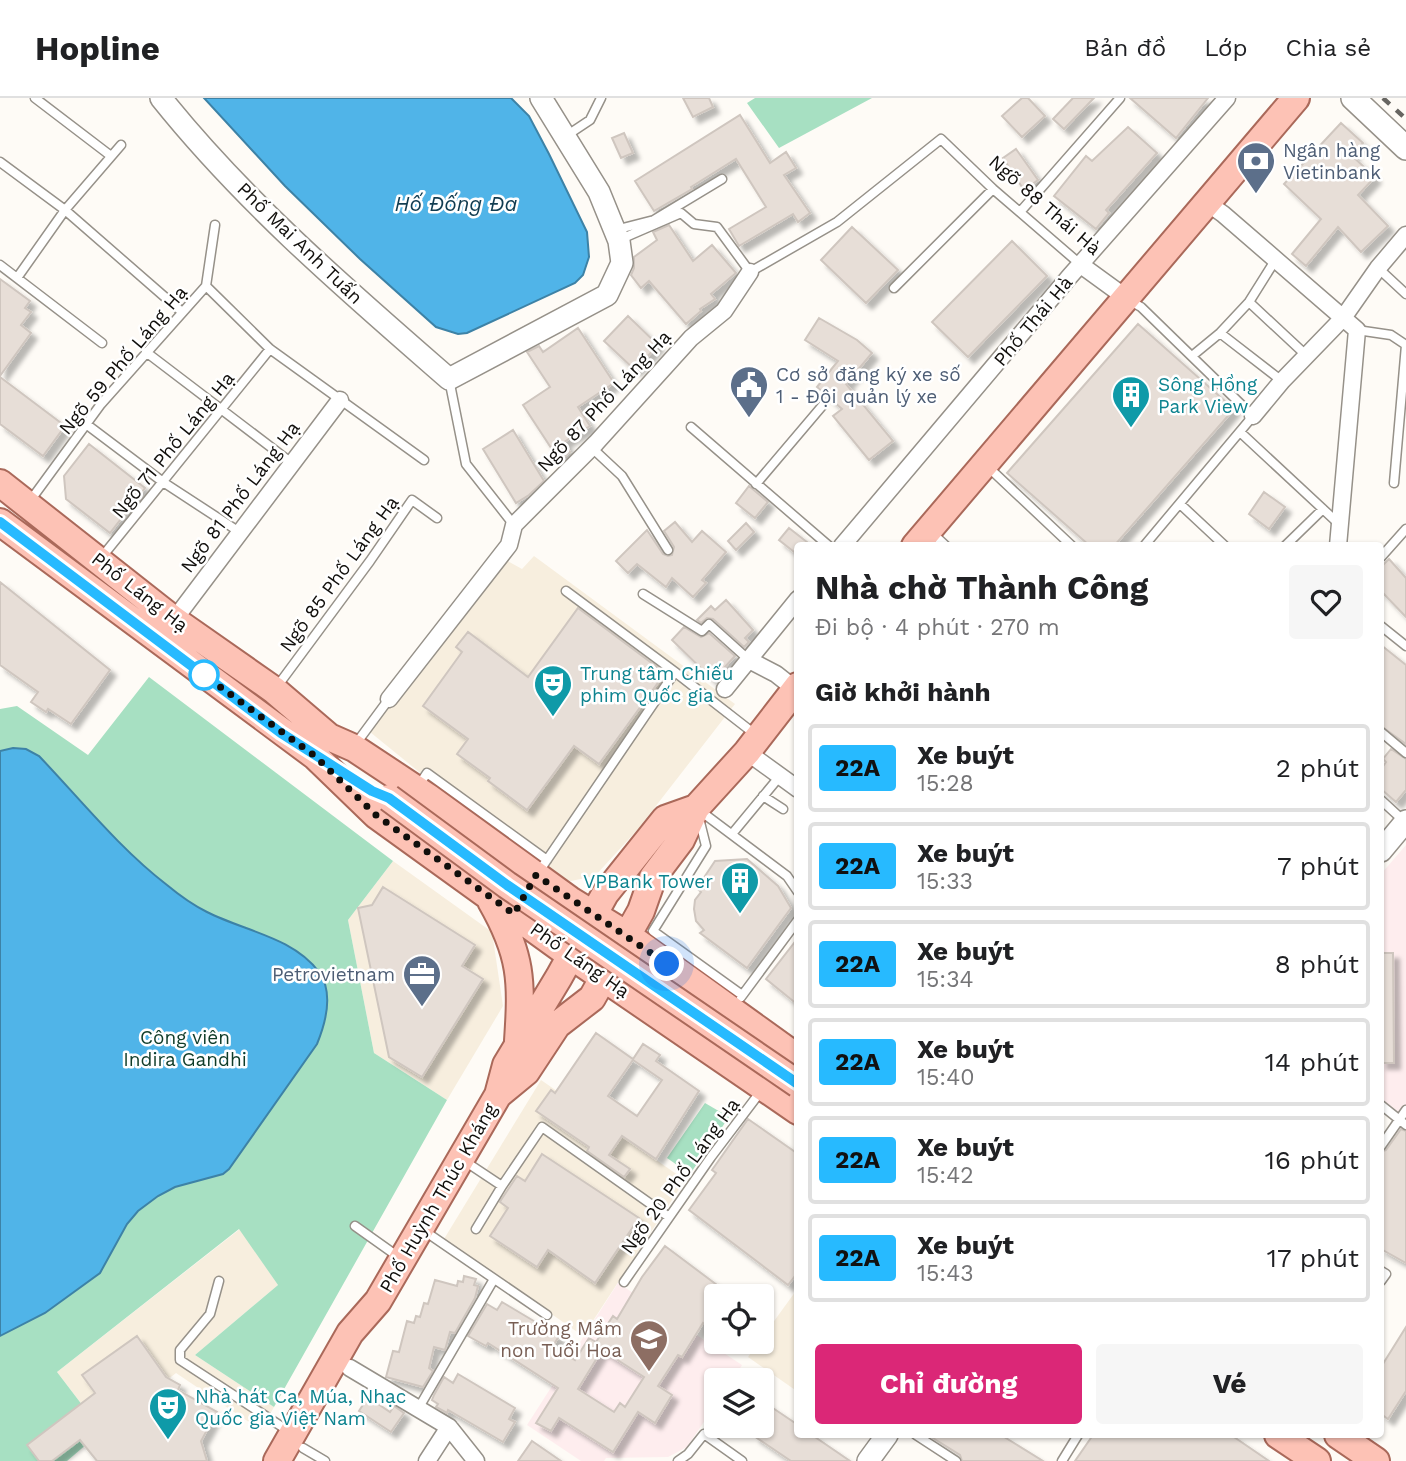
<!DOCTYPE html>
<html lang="vi">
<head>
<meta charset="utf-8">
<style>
  :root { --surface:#fff; --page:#f6f6f6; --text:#202124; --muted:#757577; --line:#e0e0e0; --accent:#db2777 }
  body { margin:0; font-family:"Work Sans",sans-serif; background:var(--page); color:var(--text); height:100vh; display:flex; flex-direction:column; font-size:26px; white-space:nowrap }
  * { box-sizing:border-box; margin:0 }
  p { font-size:23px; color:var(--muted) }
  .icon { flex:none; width:38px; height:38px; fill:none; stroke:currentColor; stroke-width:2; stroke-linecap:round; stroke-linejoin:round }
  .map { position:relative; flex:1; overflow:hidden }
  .sheet { position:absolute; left:794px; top:444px; width:590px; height:896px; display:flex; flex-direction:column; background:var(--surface); border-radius:7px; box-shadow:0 2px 5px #0004 }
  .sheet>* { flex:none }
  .badge { padding:0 14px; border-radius:5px; font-size:24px; line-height:46px }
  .tools { position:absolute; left:704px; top:1186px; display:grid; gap:14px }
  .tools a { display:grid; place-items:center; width:70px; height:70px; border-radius:7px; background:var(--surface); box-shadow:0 2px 5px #0004; font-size:35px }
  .you { position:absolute; width:35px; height:35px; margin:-18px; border:5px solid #fff; border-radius:50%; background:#1a73e8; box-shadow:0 0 0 10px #1a73e833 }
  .map>.badge { position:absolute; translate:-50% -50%; box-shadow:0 0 0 4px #fff }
  h2 { padding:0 21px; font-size:26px; line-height:63px }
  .round { display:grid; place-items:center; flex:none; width:74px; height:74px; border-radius:7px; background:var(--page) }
  .overview { display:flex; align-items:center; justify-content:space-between; height:119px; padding:0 21px }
  h1 { font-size:33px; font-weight:700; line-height:52px }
  .action { display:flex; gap:14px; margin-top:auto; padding:14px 21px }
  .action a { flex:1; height:80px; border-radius:7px; background:var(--accent); color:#fff; font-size:28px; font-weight:700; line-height:80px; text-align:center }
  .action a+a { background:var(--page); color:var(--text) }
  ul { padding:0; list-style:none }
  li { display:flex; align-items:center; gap:21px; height:88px; margin:0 14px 10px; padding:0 7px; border:4px solid var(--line); border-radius:7px }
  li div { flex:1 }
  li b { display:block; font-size:26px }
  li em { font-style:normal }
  li .badge { min-width:77px; font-weight:700; text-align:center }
  header { display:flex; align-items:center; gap:42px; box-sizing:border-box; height:98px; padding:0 35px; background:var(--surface); border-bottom:2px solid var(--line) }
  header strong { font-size:33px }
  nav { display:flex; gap:38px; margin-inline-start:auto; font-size:24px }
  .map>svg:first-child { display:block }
  .built { fill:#f7eede }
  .education { fill:#feedee }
  .green { fill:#a7e0c2 }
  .water { fill:#50b4e8; stroke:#3d82a6; stroke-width:2 }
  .building { fill:#e7ded7; stroke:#cfc6bf; stroke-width:2; fill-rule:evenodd; filter:url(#shadow) }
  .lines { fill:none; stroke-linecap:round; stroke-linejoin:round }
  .service-casing { stroke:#969189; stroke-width:11 }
  .minor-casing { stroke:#969189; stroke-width:19 }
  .tertiary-casing { stroke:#969189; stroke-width:24 }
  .secondary-casing { stroke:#969189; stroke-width:26 }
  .primary-casing { stroke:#aa695a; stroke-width:30 }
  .service { stroke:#fff; stroke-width:8 }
  .minor { stroke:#fff; stroke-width:16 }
  .tertiary { stroke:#fff; stroke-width:21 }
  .secondary { stroke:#fff; stroke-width:23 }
  .primary { stroke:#fdc2b5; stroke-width:26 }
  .rail { stroke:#676561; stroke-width:4.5; stroke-dasharray:9 9; stroke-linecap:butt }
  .primary-bridge-casing { stroke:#aa695a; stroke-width:30; stroke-linecap:butt }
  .primary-bridge { stroke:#fdc2b5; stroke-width:26 }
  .line-casing { stroke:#fff; stroke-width:16 }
  .line { stroke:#27baff; stroke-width:10 }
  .walk { stroke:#110f0c; stroke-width:7; stroke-dasharray:0 12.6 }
  .stop-dot { fill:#fff; stroke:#27baff; stroke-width:3.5 }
  .labels { text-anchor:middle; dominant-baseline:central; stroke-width:5; stroke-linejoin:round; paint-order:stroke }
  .service-label { font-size:19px; fill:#4e5e75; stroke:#fff; text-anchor:start }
  .street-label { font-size:19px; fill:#110f0c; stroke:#fff }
  .culture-label { font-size:19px; fill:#0d838f; stroke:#fff; text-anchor:start }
  .park-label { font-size:19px; fill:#0f3c29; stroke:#fff }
  .education-label { font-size:19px; fill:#785e54; stroke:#fff; text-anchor:end }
  .water-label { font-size:21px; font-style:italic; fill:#113c51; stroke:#fff }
</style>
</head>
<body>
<header>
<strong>Hopline</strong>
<nav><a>Bản đồ</a><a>Lớp</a><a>Chia sẻ</a></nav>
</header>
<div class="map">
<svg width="1406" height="1363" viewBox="0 0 1406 1363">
  <defs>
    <filter id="shadow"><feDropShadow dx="6" dy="6" stdDeviation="2" flood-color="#0004"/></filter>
  </defs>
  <rect width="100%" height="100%" fill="#fefbf6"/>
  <path class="built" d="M534,458L735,606L638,731L595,778L571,783L547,778L370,634L506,462L522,471Z
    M393,763L492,834L503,908L447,1002L374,955L348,822Z
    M541,982L685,1082L583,1238L444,1141Z
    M240,1131L278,1187L195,1257L274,1309L261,1332L176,1275L102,1333L57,1274Z
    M798,1190V1294L748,1259Z"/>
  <path class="education" d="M1406,747V1019L1381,1001V776Z
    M618,1185L742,1267L732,1283H716V1306L687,1349L668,1359L606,1360L604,1363H581L527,1327Z"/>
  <path class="green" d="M755,0H872L779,50L747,5Z
    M149,579L393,763L348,822L374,955L447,1002L274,1309L195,1257L278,1187L239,1131L57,1274L102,1333L67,1363H0V611L17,608L88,657Z
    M705,1005L729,1019L690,1076L667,1060Z"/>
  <path class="water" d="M204,0H511L529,18L549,56L587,134L589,159L583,177L575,185L467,235L458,236L436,229L360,161L285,88Z
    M13,650L26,651L39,658C80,701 120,751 167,787C179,797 193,807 207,814C244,833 293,839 319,874C334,895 326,924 317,946L229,1071L223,1076L175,1089L158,1098L138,1113L127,1126L100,1175L45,1215L0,1238V653Z"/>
  <path class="building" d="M683,0H709L713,9L693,19Z
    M1022,0H1028L1045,18L1022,39L1002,18Z
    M1073,0H1094L1064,31L1053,21Z
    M1130,0H1208L1176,40Z
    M740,17L770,65L786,54L796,70L784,77L810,115L798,124L793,116L739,148L729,131L766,109L736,61L691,89L692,91L654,113L635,83Z
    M1341,25L1363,45L1351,57L1375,79L1358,97L1388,128L1361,154L1338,129L1306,168L1292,156L1321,121L1284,86Z
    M1128,29L1157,55L1106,112L1109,115L1096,131L1054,98L1086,58L1092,63Z
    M624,35L633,55L621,60L612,40Z
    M1016,51L1038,82L1024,92L1003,60Z
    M669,127L693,163L712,147L736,175L711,196L715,201L700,211L701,213L686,226L649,183L641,190L631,177L634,170V159L657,142L653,134Z
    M852,129L898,172L866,205L821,162Z
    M1012,143L1047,178L968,259L932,224Z
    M0,181L30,203L25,210L31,214L21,227L31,235L0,278Z
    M628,218L658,247L635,272L604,243Z
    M819,220L857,242L872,255L846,286L893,343L869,362L833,318L842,311L817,289L838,263L805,242Z
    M1138,226L1234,311L1114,448H1090L1007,375Z
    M578,230L614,285L578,309L590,328L564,344L570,354L559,362L523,307L550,289L527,254L539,248L543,254Z
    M0,279L65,328L43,358L0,326Z
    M513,332L544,383L529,397L516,405L483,351Z
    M89,346L145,390L110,435L66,401L64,378Z
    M749,388L768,404L755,420L736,405Z
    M1264,394L1285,409L1269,431L1249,416Z
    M675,424L692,444L702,433L726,454L702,482L706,485L693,499L672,480L666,489L637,466L628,475L616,463L647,432L663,456L668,458L672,457L674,449L664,433Z
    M746,425L754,434L736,452L728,443Z
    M789,430L812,448H798V457L779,442Z
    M1389,461L1406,480V519L1381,493V469Z
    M0,484L110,572L71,626L48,611L46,614L31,604L38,594L0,567Z
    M726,502L753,532L745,540L749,544L744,549L713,521L707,520L701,525L697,522L711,508L715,512Z
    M578,510L665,575L599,666L574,648L527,712L488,683L490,680L457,656L468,641L423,608L462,554L456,549L468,534L528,579Z
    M684,529L701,539L709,535L735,558L713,582L672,542Z
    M1381,547L1406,567V646L1381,628Z
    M1391,651L1406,661V692L1396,704L1381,691V671L1386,664L1383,661Z
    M747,761L778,788L791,810L747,870L700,835L704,832L696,823L694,811L695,802L701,794L697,790L715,763Z
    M383,789L475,847L462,868L483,881L422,979L389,959L358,810L372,807Z
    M798,840V907L766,881Z
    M1381,855H1393L1394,965H1381Z
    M596,935L633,961L643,946L660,957L656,963L699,993L656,1061L622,1038L609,1057L630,1071L624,1079L587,1053L589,1049L536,1013L551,992L555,995ZM633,962L662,982L637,1018L608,998Z
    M748,1021L798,1056V1174L788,1187L689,1112L716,1075L712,1072Z
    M1401,1031L1406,1033V1165L1381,1151V1054L1386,1052Z
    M542,1056L639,1120L595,1185L548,1152L537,1169L490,1138L508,1110L500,1104L501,1102L517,1078L525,1083Z
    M665,1148L733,1199H716V1234L703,1225L682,1259L678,1257L658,1288L672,1297L655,1325L638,1314L613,1354L559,1320L551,1333L536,1325L558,1290L488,1245L486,1248L468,1238L487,1206L497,1212L502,1204L559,1238L553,1248L575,1262L589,1240L596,1244L613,1218L617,1221L642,1179ZM602,1252L644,1279L625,1309L620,1305L614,1314L578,1291Z
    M464,1178L476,1181L474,1187L478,1188L475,1200L455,1235L450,1234L445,1252L434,1249L429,1270L433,1273L423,1289L386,1279L393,1253L399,1254L407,1223L414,1225L416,1218L420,1219L424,1205L428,1206L435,1182L457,1188L458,1183L463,1184Z
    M1406,1229V1293L1388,1321L1381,1316V1269Z
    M137,1238L166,1279L180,1287L178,1292L217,1314L201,1343L207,1363H97L80,1342L52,1363H39L27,1347L95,1295L82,1277Z
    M458,1276L515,1310L509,1321L515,1324L503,1344L448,1312L447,1315L436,1309L438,1306L432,1302L434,1297L444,1279L453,1285Z
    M368,1299L390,1314L394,1308L404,1315L391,1334L359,1313Z
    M761,1302L798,1327V1337H812L850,1363H791L754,1338L761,1328Z
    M928,1337H1001L1043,1363H962L960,1357Z
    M1093,1337H1231L1269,1363H1075Z
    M532,1343L561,1363H518Z"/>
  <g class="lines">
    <defs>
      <path id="service" d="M35,0L111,58
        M566,38L590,22L601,0
        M0,64L65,112L182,214
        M1020,114L1120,0
        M615,132L654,122L722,81
        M621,141L681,115L694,126L717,129L750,174L837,124L941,41L993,91L1080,166
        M0,167L102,245
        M1378,170L1406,196
        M17,180L65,112L121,47
        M206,188L270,251L424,362
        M894,190L993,91
        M1130,203L1141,209L1253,318L1144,448
        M1249,204L1307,258
        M1357,232L1391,237L1406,247
        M1220,235L1282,283
        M146,254L293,366
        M1192,258L1220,235L1249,204L1276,161
        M449,281L466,366L514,427
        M86,326L163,384L241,435
        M691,329L829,448
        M1240,334L1339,426
        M591,349L622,378L668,452
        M986,367L1072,448
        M1394,385L1406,247
        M756,386L823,307
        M30,403L101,306L206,188L215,127
        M1180,406L1225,448
        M931,434L946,448
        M1285,448L1323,411
        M1381,459L1406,431
        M101,460L270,251
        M566,493L675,574L756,637
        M643,496L702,533L709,526L749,562
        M1381,528L1406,548
        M276,590L370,463L412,402L437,420
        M1381,634L1406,655
        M355,647L389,601
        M419,687L427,675L547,762
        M763,698L783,711
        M1381,702L1404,723
        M699,712L787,778L798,794
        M699,720L706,748L653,833L742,897
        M732,736L780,678
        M538,775L675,574
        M741,899L798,822
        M1381,1007L1406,1027
        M1381,1048L1406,1012
        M463,1062L502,1088L542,1029L669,1119
        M355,1128L400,1160
        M476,1131L502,1088
        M423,1132L547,1217
        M1381,1173L1386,1176L1381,1183
        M219,1183L210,1216L180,1252V1262L290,1334
        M624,1184L711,1059L761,993
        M418,1311L494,1181
        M916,1337L956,1363
        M303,1350L325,1363
        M678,1363L688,1356L704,1336L742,1363
        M1062,1363L1078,1337"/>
      <path id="minor" d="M1206,104L1223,116L1357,232L1338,448
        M1081,167L1125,199
        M1253,318L1282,283L1343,220L1378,170L1406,137
        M842,448L1070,178L1227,0
        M174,522L340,302
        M749,562L776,576L795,591
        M725,591L798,501
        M389,601L509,447L514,427L596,345L691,240L724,213L750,174
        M747,654L798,691
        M350,1270L449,1329L476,1363
        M427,1363L449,1329"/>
      <path id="tertiary" d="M161,0C245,105 348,193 449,281L607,197L622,165L619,143L599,94L541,0
        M1381,753L1406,723
        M868,1363L887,1337"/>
      <path id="secondary" d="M1353,0L1406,50"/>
      <path id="primary" d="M0,385L174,522L274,592L329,639L354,650L428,699L570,802L627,837L798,960
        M0,424L315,658L376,717L570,857L798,1013
        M915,448L1296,0
        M491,803C522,857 522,883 518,943
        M498,997L526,974L557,927L592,900L641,813L653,779L681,742L696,710L747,654L798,588
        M1278,1337L1317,1363
        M1338,1337L1376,1363
        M277,1363L350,1235L378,1203L498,997L506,967L559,879L605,796L665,721L696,710"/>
    </defs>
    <use href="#service" class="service-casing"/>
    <use href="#minor" class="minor-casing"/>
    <use href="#tertiary" class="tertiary-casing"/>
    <use href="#secondary" class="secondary-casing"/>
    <use href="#primary" class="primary-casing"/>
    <use href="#service" class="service"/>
    <use href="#minor" class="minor"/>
    <use href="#tertiary" class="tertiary"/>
    <use href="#secondary" class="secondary"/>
    <use href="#primary" class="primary"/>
    <path class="rail" d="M1383,0L1406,21"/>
    <defs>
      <path id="primary-bridge" d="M389,700L507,787L798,986"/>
    </defs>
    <use href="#primary-bridge" class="primary-bridge-casing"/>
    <use href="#primary-bridge" class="primary-bridge"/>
  </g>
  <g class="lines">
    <defs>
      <path id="line" d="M0,424L281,635L372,693L389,700L507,787L798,986"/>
    </defs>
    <use href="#line" class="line-casing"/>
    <use href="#line" class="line"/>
    <path class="walk" d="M204,577L197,572L315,658L376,717L514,816L536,777L667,866"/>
  </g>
  <defs>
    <symbol id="bank-pin" viewBox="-11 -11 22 30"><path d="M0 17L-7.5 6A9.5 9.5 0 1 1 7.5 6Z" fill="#5c6f8a" stroke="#fff"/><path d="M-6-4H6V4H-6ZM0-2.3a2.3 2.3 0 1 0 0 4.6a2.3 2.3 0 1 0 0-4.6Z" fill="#fff"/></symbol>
    <symbol id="civic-pin" viewBox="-11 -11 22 30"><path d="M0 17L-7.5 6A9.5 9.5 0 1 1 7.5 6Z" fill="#5c6f8a" stroke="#fff"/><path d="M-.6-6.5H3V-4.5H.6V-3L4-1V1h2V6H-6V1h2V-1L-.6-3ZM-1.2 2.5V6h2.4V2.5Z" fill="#fff"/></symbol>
    <symbol id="building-pin" viewBox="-11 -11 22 30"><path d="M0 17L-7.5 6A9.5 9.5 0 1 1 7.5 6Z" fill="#0f9aa8" stroke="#fff"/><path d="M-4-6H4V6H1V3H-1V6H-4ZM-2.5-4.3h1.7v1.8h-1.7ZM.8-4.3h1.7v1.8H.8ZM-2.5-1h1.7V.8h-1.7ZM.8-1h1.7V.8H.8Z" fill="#fff"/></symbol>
    <symbol id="theatre-pin" viewBox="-11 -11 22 30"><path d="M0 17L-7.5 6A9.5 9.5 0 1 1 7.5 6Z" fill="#0f9aa8" stroke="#fff"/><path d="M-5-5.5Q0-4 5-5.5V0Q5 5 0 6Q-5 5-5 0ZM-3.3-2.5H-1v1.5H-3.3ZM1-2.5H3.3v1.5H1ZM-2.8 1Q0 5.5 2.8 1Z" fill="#fff"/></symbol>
    <symbol id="office-pin" viewBox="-11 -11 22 30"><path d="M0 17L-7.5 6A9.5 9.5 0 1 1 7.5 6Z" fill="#5c6f8a" stroke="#fff"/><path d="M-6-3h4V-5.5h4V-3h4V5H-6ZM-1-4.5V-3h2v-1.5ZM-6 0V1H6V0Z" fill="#fff"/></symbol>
    <symbol id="school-pin" viewBox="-11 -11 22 30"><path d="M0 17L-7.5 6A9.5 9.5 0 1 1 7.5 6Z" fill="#8d6e63" stroke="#fff"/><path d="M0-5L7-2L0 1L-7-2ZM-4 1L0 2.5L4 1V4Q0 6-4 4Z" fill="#fff"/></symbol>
  </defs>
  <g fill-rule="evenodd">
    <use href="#bank-pin" x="1234" y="41" width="44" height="60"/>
    <use href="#civic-pin" x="727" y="265" width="44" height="60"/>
    <use href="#building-pin" x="1109" y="275" width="44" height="60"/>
    <use href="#theatre-pin" x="531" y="564" width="44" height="60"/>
    <use href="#building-pin" x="718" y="761" width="44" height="60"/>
    <use href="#office-pin" x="400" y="854" width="44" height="60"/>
    <use href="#school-pin" x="627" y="1219" width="44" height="60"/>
    <use href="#theatre-pin" x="146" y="1287" width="44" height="60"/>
  </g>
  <circle class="stop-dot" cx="204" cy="577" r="14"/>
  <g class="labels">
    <g class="service-label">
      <text x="1283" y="52">Ngân hàng<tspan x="1283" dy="22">Vietinbank</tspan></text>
      <text x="776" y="276">Cơ sở đăng ký xe số<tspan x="776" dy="22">1 - Đội quản lý xe</tspan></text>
      <text x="395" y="876" text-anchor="end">Petrovietnam</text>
    </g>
    <g class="street-label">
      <text transform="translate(1045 107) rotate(41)">Ngõ 88 Thái Hà</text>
      <text transform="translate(300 145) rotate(44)">Phố Mai Anh Tuấn</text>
      <text transform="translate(1033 223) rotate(-50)">Phố Thái Hà</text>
      <text transform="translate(123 262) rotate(-50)">Ngõ 59 Phố Láng Hạ</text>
      <text transform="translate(604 303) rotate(-47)">Ngõ 87 Phố Láng Hạ</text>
      <text transform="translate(173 347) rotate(-51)">Ngõ 71 Phố Láng Hạ</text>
      <text transform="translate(240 399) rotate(-53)">Ngõ 81 Phố Láng Hạ</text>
      <text transform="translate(339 476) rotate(-54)">Ngõ 85 Phố Láng Hạ</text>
      <text transform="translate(140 494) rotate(38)">Phố Láng Hạ</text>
      <text transform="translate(580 862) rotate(35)">Phố Láng Hạ</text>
      <text transform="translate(680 1078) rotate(-54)">Ngõ 20 Phố Láng Hạ</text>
      <text transform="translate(438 1100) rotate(-60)">Phố Huỳnh Thúc Kháng</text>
    </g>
    <g class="culture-label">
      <text x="1158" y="286">Sông Hồng<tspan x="1158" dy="22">Park View</tspan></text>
      <text x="580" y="575">Trung tâm Chiếu<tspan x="580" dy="22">phim Quốc gia</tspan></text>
      <text x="713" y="783" text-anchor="end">VPBank Tower</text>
      <text x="195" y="1298">Nhà hát Ca, Múa, Nhạc<tspan x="195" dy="22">Quốc gia Việt Nam</tspan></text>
    </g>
    <g class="park-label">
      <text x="185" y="939">Công viên<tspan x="185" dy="22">Indira Gandhi</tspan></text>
    </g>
    <g class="education-label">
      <text x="622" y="1230">Trường Mầm<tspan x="622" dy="22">non Tuổi Hoa</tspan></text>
    </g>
    <g class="water-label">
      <text x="456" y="105">Hố Đống Đa</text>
    </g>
  </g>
</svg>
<div class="tools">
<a><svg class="icon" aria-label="locate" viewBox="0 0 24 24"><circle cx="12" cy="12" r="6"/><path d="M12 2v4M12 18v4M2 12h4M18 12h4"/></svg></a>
<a><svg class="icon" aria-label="layers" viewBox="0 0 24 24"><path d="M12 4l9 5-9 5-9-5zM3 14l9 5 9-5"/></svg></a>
</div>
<div class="you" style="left:667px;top:866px"></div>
<section class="sheet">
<div class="overview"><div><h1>Nhà chờ Thành Công</h1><p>Đi bộ · 4 phút · 270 m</p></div><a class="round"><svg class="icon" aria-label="heart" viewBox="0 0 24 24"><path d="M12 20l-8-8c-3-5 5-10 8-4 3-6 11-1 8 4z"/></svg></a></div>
<h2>Giờ khởi hành</h2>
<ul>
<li><span class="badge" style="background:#27baff;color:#111">22A</span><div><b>Xe buýt</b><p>15:28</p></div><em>2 phút</em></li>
<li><span class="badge" style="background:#27baff;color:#111">22A</span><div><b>Xe buýt</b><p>15:33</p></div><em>7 phút</em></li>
<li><span class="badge" style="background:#27baff;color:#111">22A</span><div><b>Xe buýt</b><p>15:34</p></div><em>8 phút</em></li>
<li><span class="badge" style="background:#27baff;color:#111">22A</span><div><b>Xe buýt</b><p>15:40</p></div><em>14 phút</em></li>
<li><span class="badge" style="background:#27baff;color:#111">22A</span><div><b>Xe buýt</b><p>15:42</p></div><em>16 phút</em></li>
<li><span class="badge" style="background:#27baff;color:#111">22A</span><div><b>Xe buýt</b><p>15:43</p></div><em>17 phút</em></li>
</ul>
<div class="action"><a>Chỉ đường</a><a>Vé</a></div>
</section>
</div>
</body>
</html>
